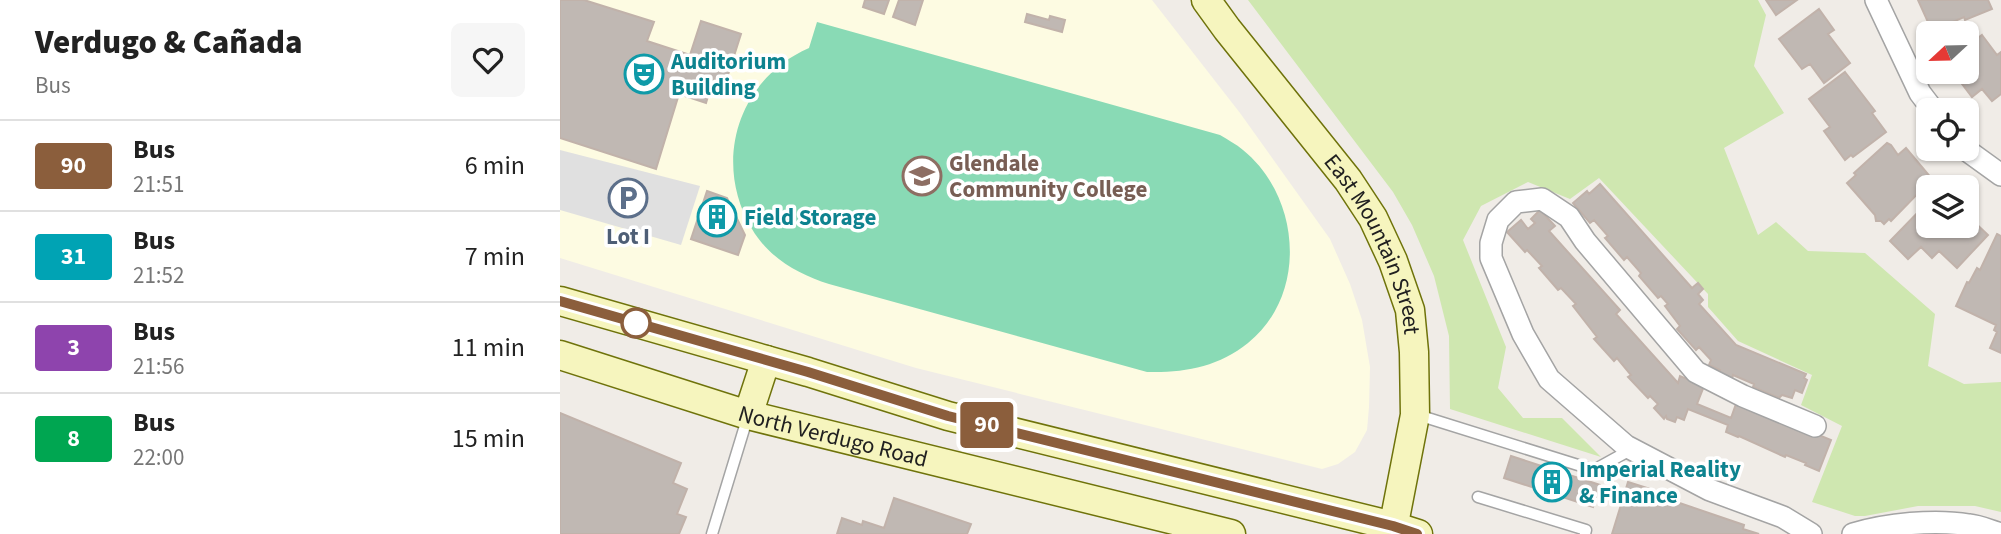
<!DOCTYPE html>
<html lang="en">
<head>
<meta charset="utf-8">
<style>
  :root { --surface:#fff; --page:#f6f6f6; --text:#222; --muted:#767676; --line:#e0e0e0 }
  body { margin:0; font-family:"Source Sans 3",sans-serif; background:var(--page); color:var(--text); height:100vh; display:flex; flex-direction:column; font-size:26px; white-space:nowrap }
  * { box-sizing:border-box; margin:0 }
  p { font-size:23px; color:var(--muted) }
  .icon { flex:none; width:38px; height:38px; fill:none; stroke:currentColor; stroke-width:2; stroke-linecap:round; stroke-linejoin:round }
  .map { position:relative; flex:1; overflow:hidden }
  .side { display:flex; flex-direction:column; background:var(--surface); width:560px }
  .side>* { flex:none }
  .badge { padding:0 14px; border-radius:5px; font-size:24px; line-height:46px }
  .needle { width:46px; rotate:248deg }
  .controls { position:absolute; left:1356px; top:21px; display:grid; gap:14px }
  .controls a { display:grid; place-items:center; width:63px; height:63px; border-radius:10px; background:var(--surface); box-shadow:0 2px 5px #0004; font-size:35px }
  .map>.badge { position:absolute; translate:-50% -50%; box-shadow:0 0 0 4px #fff }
  .round { display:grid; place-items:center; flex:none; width:74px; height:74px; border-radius:10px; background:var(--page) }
  .summary { display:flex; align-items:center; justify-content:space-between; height:119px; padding:0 35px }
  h1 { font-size:33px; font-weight:800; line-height:52px }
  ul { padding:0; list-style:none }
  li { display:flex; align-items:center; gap:21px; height:91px; padding:0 35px; border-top:2px solid var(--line) }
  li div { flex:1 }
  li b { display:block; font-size:26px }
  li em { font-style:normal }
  li .badge { min-width:77px; font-weight:700; text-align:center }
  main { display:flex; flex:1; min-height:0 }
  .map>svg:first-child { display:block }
  .education { fill:#fdfbe2 }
  .grass { fill:#cfe7b0 }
  .pitch { fill:#89dab5 }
  .parking { fill:#e0e0e0 }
  .building { fill:#c0b8b3; stroke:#c1b2aa; stroke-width:2 }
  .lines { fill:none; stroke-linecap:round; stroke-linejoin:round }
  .service-casing { stroke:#a4a4a4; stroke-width:13 }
  .minor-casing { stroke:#a4a4a4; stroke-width:24 }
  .secondary-casing { stroke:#6f730b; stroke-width:31 }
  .service { stroke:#fff; stroke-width:10 }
  .minor { stroke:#fff; stroke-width:21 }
  .secondary { stroke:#f6f5be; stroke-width:28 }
  .line-casing { stroke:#fff; stroke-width:16 }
  .line { stroke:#8b5e3c; stroke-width:10 }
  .stop-dot { fill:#fff; stroke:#8b5e3c; stroke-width:3.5 }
  .labels { text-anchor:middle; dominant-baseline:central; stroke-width:7; stroke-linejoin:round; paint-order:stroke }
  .culture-label { font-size:23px; font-weight:bold; fill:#0d838f; stroke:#fff; text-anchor:start }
  .education-label { font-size:23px; font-weight:bold; fill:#785e54; stroke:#fff; text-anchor:start }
  .service-label { font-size:23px; font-weight:bold; fill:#4e5e75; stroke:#fff }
  .street-label { font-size:23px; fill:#202020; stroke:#fff }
</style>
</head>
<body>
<main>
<section class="side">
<div class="summary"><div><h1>Verdugo &amp; Cañada</h1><p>Bus</p></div><a class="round"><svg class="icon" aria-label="heart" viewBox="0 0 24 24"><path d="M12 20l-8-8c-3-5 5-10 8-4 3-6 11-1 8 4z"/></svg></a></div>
<ul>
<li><span class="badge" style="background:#8b5e3c;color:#fff">90</span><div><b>Bus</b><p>21:51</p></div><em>6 min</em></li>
<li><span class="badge" style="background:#00a3b4;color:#fff">31</span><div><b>Bus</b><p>21:52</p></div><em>7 min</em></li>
<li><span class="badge" style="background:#8e44ad;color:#fff">3</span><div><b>Bus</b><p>21:56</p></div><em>11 min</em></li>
<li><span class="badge" style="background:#00a651;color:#fff">8</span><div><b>Bus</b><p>22:00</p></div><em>15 min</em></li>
</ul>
</section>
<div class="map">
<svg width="1441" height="534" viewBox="0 0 1441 534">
  <rect width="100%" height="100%" fill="#f0ece7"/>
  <path class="education" d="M0,0H592L680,113L770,239L790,284L802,320L810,367L809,407L807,430L795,452L778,464L762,469L356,368L0,258Z"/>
  <path class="grass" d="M688,0H1198L1206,15L1194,66L1224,113L1164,148L1198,235L1216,222L1248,251L1305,253L1375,314L1368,366L1404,384L1441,382V512L1415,506H1358L1305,516H1295L1252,502L1282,426L1241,405L1252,375L1178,341L1148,307V294L1039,178L1010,199L968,182L921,206L903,240L946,347L938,388L963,418H1002L1041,457L890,409L889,336L874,276L852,225L833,192Z"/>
  <path class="pitch" d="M257,22L660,135C668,140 676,144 683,150C741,197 748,295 688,343C658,367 624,373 587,372L269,284C238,274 209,258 192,229C152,162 178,79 249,48Z"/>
  <path class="parking" d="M0,150L140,186L121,245L0,210Z"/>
  <path class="building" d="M0,0H24L94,22L87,41L130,55L141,21L181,34L161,97L149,93L146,103L119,94L96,169L0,138Z
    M305,0H329L324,14L303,7Z
    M339,0H363L355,25L333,17Z
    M1206,0H1237L1216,15Z
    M1358,0H1428L1432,9L1405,20L1404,17L1372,31Z
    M1259,9L1274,30L1268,34L1290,63L1264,83L1250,64L1242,69L1219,39Z
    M467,14L489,20L490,16L505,20L502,32L465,22Z
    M1422,35L1437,55L1441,52V94L1432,101L1422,89L1412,97L1393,72H1407V46Z
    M1285,72L1315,111L1312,113L1326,132L1293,157L1291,155L1285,160L1264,131L1270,127L1249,99Z
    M1327,143L1331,145L1338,155L1346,148L1372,179L1331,221L1329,219L1324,224L1321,221H1316L1315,215L1287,183L1296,175L1294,173Z
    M1040,184L1132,288L1138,283L1143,289L1138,294L1143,300L1139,304L1176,345L1246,374L1244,378L1247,380L1242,393L1235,390L1232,398L1222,395L1219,398L1193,387L1194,384L1173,375L1172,379L1159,373L1160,370L1149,365L1151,360L1139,347L1136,350L1117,329L1120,326L1105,306L1108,304L1101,296L1098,298L1079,276L1081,273L1067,257L1064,260L1045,238L1048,236L1034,220L1030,223L1013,203L1027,191L1029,194Z
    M147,191L167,198L185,235L178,255L131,239Z
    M1368,202V226H1407V215L1428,235L1397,268L1379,251L1372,258L1361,247L1348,259L1330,241Z
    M980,210L995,226L989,231L1060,310L1056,314L1118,383L1120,376L1144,386L1137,404L1171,418L1177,401L1271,440L1259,471L1245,465L1246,463L1226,455L1225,457L1179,436L1178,437L1166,432L1168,425L1128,409L1124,420L1117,417L1115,422L1107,419L1106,416L1104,419L1094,408L1098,404L1090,396L1088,398L1068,377L1071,375L1057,358L1054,361L1034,339L1037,337L1013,306L1016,304L1001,288L998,290L979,268L982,266L967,250L965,252L947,232L961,220L968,229L975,223L971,219Z
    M1437,234L1441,236V353L1430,348L1437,332L1434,330L1436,325L1396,306L1407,282L1409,283L1417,268L1420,270Z
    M0,413L121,463L113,483L127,489L117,514L126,517L119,534H0Z
    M951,456L1040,485L1033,507L944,478Z
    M1068,482L1106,494L1105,498L1184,525L1183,529L1199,534H1052Z
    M334,498L411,524L407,534H277L282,518L302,525L303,521L324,528Z"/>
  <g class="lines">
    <defs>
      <path id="service" d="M858,415L1034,470L1072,449
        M918,497L1026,530L1025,534
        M152,534L188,416"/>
      <path id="minor" d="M1316,0L1360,93L1373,110
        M1405,149L1441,175
        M1251,534L1223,517L1150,490L1066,446L989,379L963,334L931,258V243L938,220L956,202L982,199L1009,217L1025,241L1136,372L1183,396L1255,426
        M1293,534C1327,524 1374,519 1409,525C1420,526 1430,531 1441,534"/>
      <g id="secondary">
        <path id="s1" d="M646,0L667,29L788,180L813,218L833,261L850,310L854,352L855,415L832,534"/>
        <path d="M0,301L248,372L388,416L833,526L858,534"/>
        <path id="s2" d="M0,355L188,415L671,534"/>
        <path d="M188,415L206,360"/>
      </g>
    </defs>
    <use href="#service" class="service-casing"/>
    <use href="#minor" class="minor-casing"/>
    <use href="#secondary" class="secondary-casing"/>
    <use href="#service" class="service"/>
    <use href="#minor" class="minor"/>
    <use href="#secondary" class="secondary"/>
  </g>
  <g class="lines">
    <defs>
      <path id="line" d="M0,301L248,372L388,416L833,526L857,534"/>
    </defs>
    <use href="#line" class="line-casing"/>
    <use href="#line" class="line"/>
  </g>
  <defs>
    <symbol id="theatre-ring" viewBox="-11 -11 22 22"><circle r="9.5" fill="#fff" stroke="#0f9aa8" stroke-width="1.5"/><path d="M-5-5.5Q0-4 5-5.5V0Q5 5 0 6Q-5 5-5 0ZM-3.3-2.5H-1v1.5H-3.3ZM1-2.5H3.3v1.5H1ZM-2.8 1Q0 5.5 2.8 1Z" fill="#0f9aa8"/></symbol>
    <symbol id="university-ring" viewBox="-11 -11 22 22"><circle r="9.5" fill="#fff" stroke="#8d6e63" stroke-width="1.5"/><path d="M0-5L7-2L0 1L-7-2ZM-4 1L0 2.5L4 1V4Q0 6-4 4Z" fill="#8d6e63"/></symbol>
    <symbol id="parking-ring" viewBox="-11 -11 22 22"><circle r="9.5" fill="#fff" stroke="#5c6f8a" stroke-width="1.5"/><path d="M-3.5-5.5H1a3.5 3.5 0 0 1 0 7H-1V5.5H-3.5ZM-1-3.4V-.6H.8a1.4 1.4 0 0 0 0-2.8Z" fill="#5c6f8a"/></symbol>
    <symbol id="building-ring" viewBox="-11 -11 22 22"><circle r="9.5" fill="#fff" stroke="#0f9aa8" stroke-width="1.5"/><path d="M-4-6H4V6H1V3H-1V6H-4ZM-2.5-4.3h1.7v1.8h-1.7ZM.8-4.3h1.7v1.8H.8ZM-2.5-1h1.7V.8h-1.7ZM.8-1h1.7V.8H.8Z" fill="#0f9aa8"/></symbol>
  </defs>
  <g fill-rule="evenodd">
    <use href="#theatre-ring" x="62" y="52" width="44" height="44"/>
    <use href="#university-ring" x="340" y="154" width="44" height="44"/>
    <use href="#parking-ring" x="46" y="176" width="44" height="44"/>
    <use href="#building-ring" x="135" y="195" width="44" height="44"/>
    <use href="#building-ring" x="970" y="460" width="44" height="44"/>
  </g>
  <circle class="stop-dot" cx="76" cy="323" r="14"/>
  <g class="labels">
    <g class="culture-label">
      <text x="111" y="61">Auditorium<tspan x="111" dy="26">Building</tspan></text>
      <text x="184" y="217">Field Storage</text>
      <text x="1019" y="469">Imperial Reality<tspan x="1019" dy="26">&amp; Finance</tspan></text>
    </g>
    <g class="education-label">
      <text x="389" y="163">Glendale<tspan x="389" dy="26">Community College</tspan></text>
    </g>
    <g class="service-label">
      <text x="68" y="236">Lot I</text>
    </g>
    <g class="street-label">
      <text stroke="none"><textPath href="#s1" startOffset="299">East Mountain Street</textPath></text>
      <text stroke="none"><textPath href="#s2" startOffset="285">North Verdugo Road</textPath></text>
    </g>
  </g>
</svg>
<div class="controls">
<a><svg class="needle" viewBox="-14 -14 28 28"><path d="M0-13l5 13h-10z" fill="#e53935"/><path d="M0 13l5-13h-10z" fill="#767676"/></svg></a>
<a><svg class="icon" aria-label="locate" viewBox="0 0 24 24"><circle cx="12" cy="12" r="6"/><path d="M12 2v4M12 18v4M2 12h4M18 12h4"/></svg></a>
<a><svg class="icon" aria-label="layers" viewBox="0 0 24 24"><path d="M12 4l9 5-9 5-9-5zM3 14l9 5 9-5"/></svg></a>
</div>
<b class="badge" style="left:427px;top:425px;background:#8b5e3c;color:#fff">90</b>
</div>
</main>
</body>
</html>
